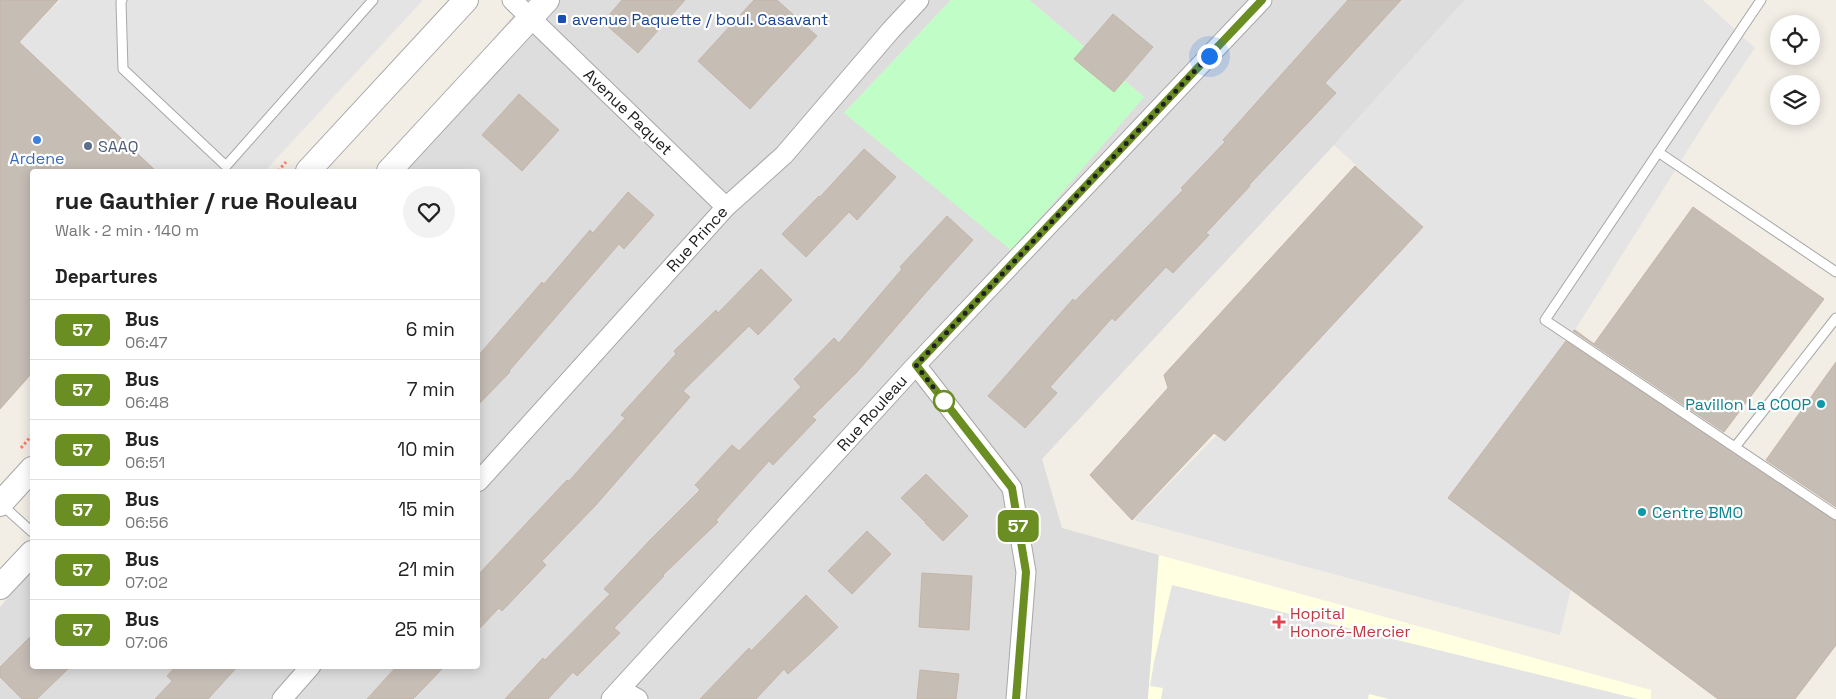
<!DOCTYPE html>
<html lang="en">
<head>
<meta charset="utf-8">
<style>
  :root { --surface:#fff; --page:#f2f2f2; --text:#222; --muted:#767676; --line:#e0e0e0 }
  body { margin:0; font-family:"Space Grotesk",sans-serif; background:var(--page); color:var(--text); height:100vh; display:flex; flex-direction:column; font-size:19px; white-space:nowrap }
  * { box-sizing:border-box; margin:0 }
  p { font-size:16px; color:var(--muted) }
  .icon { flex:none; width:28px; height:28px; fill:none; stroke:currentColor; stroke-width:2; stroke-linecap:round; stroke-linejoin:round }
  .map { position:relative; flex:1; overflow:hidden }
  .side { position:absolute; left:30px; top:169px; width:450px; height:500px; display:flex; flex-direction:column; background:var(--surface); border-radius:5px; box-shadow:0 2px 12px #0003 }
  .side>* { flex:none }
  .badge { padding:0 10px; border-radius:8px; font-size:18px; line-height:32px }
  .fabs { position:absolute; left:1770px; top:15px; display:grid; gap:10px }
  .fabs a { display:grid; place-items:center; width:50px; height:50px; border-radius:50%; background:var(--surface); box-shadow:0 2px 12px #0003; font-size:25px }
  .you { position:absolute; width:25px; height:25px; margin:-12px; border:4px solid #fff; border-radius:50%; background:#1a73e8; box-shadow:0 0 0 8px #1a73e833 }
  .map>.badge { position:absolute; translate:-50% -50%; box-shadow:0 0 0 2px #fff }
  h2 { padding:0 25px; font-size:19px; line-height:45px }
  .round { display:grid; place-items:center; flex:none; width:52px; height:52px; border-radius:26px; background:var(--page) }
  .headline { display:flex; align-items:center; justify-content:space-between; height:85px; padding:0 25px }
  h1 { font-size:24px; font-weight:800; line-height:38px }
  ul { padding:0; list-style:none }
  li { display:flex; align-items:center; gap:15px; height:60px; padding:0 25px; border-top:1px solid var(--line) }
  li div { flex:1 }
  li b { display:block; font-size:19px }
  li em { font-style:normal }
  li .badge { min-width:55px; font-weight:700; text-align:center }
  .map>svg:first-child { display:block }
  .residential { fill:#dedddd }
  .education { fill:#ffffe2 }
  .park { fill:#c1fec7 }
  .parking { fill:#e4e4e4 }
  .building { fill:#c6bdb5; stroke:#c5b4a7 }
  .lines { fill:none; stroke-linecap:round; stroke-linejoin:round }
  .service-casing { stroke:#a7a7a7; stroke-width:11 }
  .minor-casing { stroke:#a7a7a7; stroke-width:21 }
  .tertiary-casing { stroke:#a7a7a7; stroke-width:26 }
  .path { stroke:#ff7b6a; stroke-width:3; stroke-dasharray:2.5 2.5; stroke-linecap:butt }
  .service { stroke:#fff; stroke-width:9 }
  .minor { stroke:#fff; stroke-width:19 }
  .tertiary { stroke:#fff; stroke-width:24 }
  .line-casing { stroke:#fff; stroke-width:11 }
  .line { stroke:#6b8e23; stroke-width:8 }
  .walk { stroke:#202020; stroke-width:5; stroke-dasharray:0 9 }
  .transit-dot { fill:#1a4fb4; stroke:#fff; stroke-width:2 }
  .shop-dot { fill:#3f7fe0; stroke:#fff; stroke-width:2 }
  .service-dot { fill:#5c6f8a; stroke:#fff; stroke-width:2 }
  .stop-dot { fill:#fff; stroke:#6b8e23; stroke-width:2.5 }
  .culture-dot { fill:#0f9aa8; stroke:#fff; stroke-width:2 }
  .health-dot { fill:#e0444e; stroke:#fff; stroke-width:2 }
  .labels { text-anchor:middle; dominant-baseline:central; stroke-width:4.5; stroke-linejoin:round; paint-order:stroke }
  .transit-label { font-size:16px; fill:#164399; stroke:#fff; text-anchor:start }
  .street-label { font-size:16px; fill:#202020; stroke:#fff }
  .service-label { font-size:16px; fill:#4e5e75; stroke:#fff; text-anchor:start }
  .shop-label { font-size:16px; fill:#366cbe; stroke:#fff }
  .culture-label { font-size:16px; fill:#0d838f; stroke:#fff; text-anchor:end }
  .health-label { font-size:16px; fill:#be3a42; stroke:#fff; text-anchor:start }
</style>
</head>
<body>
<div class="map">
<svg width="1836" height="699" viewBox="0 0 1836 699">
  <rect width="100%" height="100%" fill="#f2eee6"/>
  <path class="residential" d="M527,0H951L844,113L1144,97L1029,0H1465L1334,145L1042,459L1062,528L1159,555L1148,699H0V607L32,569V666H478V171H378Z"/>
  <path class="education" d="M1159,555L1651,690V699H1148Z"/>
  <path class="park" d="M951,0H1029L1144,97L1012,251L844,113Z"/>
  <path class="parking" d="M60,0H423L265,171H156L19,42Z
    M1465,0H1703L1755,48L1711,113L1575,330L1449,498L1571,589L1560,635L1133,520L1423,227L1334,145Z
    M1172,585L1638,699H1389L1369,694L1368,699H1161L1163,688L1150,686L1154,662Z"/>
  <path class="building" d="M0,0H58L19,42L156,171H32V373L0,409Z
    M622,0H685L638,53L603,22Z
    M754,0H777L817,36L750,109L698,61Z
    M1348,0H1401L1325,83L1336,93L1249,185L1250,186L1206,233L1209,235L1173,273L1166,267L1115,321L1112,318L1050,387L1057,393L1025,428L988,396L1073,299L1075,301L1183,190L1181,188L1225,142L1223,140Z
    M1113,14L1153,47L1114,92L1074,59Z
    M519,94L559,130L522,171L482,135Z
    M864,149L896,177L857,220L849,212L806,257L782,234L819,196L820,197Z
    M1355,166L1423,227L1225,441L1214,433L1132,520L1090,475L1168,388L1164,375Z
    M628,192L654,215L624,249L619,244L509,371L510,372L478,405V356L542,282L544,284L590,230L593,233Z
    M1693,207L1824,299L1724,432L1573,331L1575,330L1594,344Z
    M947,216L973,240L928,290L857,372L812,417L816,420L773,465L769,461L716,520L718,522L663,575L664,576L614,628L620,633L577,676L573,672L548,699H505L543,658L545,660L610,594L604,589L651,539L700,490L695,485L732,445L739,451L801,387L794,379L834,338L839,343L902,269L900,267Z
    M761,269L792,300L758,335L749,326L683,391L690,397L595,506L542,561L546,565L502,611L499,608L478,630V575L567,480L569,481L625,418L621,415L676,354L674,351L716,310L718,313Z
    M1566,341L1836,521V645L1795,699H1718L1448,498Z
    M1836,362V507L1766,460Z
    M926,474L968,516L943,541L925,523L926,519L924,521L901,498Z
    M867,531L891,554L852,594L828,571Z
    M922,573L972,576L969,630L919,627Z
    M806,595L838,627L812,652L788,674L784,669L756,699H700L749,648L751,651Z
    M32,635V666H71L37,699H22L0,677V667Z
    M176,666H238L208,699H155L172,681L167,676Z
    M397,666H445L413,699H367Z
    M920,670L959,674L956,699H917Z"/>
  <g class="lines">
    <defs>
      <path id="service" d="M122,0L121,2L123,69L226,166L373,0
        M1761,0L1545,320L1836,515
        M1658,152L1836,272
        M1735,447L1836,318
        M2,505L32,532"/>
      <path id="minor" d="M512,0L726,207
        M916,365L1012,488L1026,572L1016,699
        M478,482L726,207L784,155L891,30L919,0
        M620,689L638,699
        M282,699L311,666
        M611,699L916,365L1262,0"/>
      <path id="tertiary" d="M308,171L466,0
        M389,171L547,0
        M0,504L32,469
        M0,587L32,553"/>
    </defs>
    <use href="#service" class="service-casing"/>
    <use href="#minor" class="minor-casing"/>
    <use href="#tertiary" class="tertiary-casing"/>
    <path class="path" d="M278,171L286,162
      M21,448L32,435"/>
    <use href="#service" class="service"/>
    <use href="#minor" class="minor"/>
    <use href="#tertiary" class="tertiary"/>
  </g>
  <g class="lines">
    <defs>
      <path id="line" d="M1016,699L1026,572L1012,488L916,365L1262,0"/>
    </defs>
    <use href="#line" class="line-casing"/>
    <use href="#line" class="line"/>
    <path class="walk" d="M944,401L916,365L1209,56"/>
  </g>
  <rect class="transit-dot" x="557" y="14" width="10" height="10" rx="2.5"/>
  <circle class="shop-dot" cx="37" cy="140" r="5"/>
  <circle class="service-dot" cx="88" cy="146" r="5"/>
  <circle class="stop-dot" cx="944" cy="401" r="10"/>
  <g class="culture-dot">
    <circle cx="1821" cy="404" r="5"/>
    <circle cx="1642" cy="512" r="5"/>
  </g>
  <path class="health-dot" d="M1276.5 614.5h5v5h5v5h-5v5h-5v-5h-5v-5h5z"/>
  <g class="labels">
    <g class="transit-label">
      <text x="572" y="19">avenue Paquette / boul. Casavant</text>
    </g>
    <g class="street-label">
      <text transform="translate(628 112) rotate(44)">Avenue Paquet</text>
      <text transform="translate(697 239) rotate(-48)">Rue Prince</text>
      <text transform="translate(872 413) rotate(-48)">Rue Rouleau</text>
    </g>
    <g class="service-label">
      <text x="98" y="146">SAAQ</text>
    </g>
    <g class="shop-label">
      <text x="37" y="158">Ardene</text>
    </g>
    <g class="culture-label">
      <text x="1811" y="404">Pavillon La COOP</text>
      <text x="1652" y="512" text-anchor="start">Centre BMO</text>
    </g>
    <g class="health-label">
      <text x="1290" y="613">Hopital<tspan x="1290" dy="18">Honoré-Mercier</tspan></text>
    </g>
  </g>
</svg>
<div class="fabs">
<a><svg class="icon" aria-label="locate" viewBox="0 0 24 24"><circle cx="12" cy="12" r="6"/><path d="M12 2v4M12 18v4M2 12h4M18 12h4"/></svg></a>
<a><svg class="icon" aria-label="layers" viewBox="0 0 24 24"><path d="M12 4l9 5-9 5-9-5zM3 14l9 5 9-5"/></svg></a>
</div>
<div class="you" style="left:1209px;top:56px"></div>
<b class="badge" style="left:1018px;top:526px;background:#6b8e23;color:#fff">57</b>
<section class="side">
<div class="headline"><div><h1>rue Gauthier / rue Rouleau</h1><p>Walk · 2 min · 140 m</p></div><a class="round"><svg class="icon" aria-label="heart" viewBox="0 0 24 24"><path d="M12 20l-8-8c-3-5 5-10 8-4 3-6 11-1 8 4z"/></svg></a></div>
<h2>Departures</h2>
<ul>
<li><span class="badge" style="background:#6b8e23;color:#fff">57</span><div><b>Bus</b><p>06:47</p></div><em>6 min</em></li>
<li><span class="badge" style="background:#6b8e23;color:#fff">57</span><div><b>Bus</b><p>06:48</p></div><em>7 min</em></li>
<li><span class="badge" style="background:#6b8e23;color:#fff">57</span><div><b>Bus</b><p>06:51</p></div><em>10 min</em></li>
<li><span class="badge" style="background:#6b8e23;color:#fff">57</span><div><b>Bus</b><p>06:56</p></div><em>15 min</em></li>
<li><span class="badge" style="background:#6b8e23;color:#fff">57</span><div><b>Bus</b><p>07:02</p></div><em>21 min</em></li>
<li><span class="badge" style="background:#6b8e23;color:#fff">57</span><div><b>Bus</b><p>07:06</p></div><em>25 min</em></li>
</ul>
</section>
</div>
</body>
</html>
